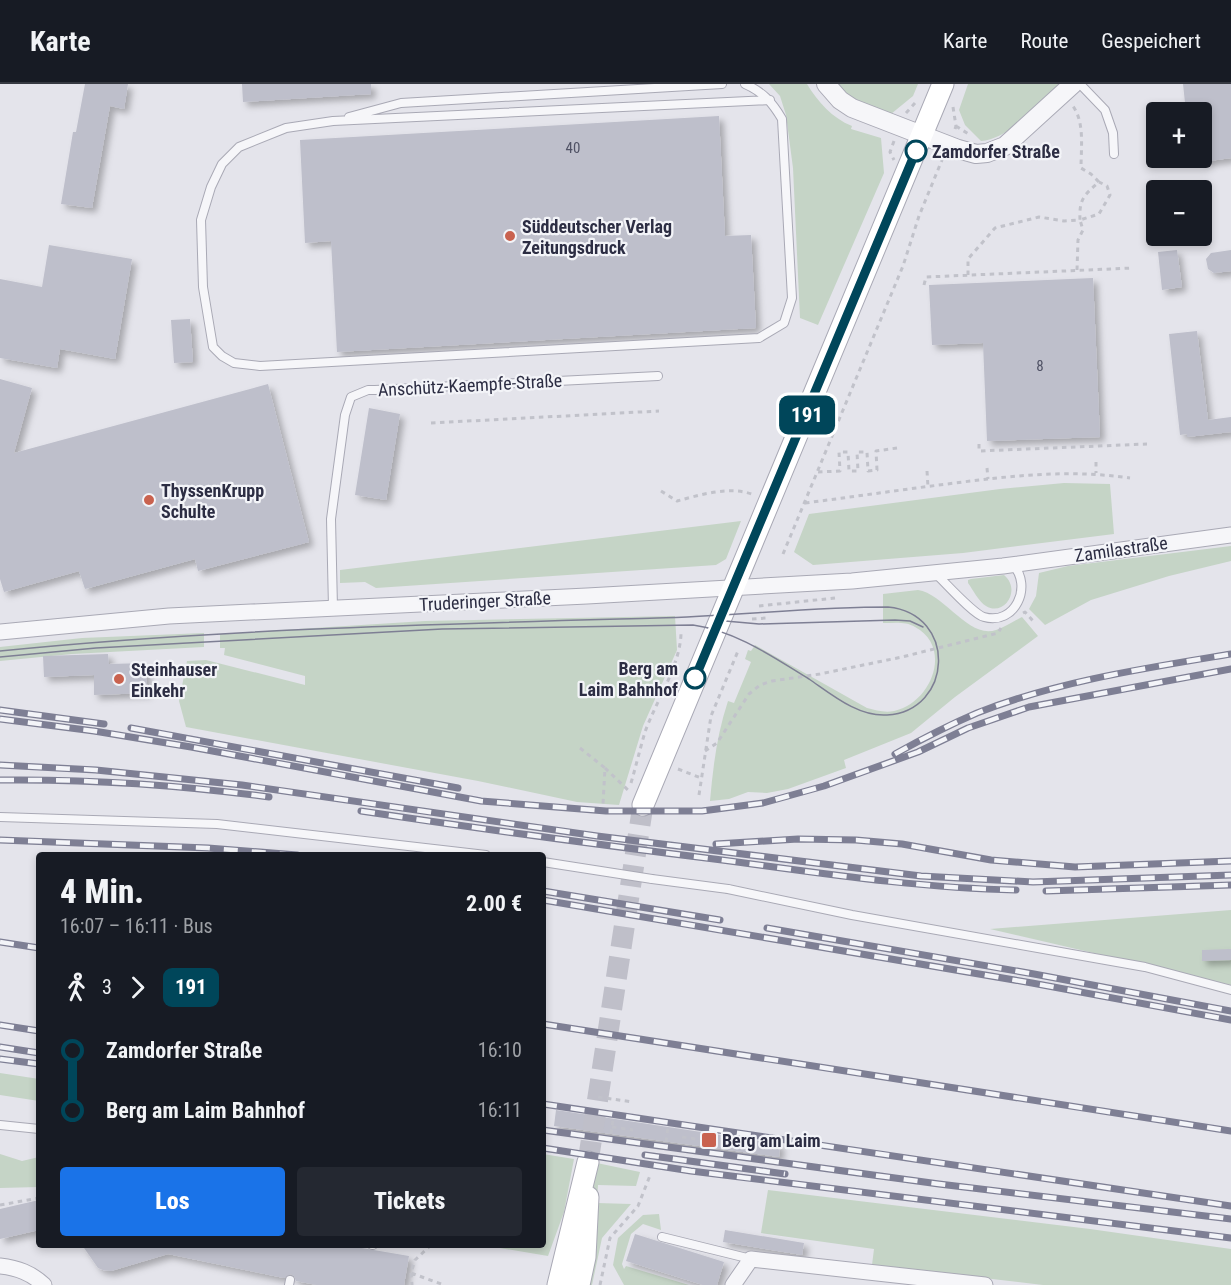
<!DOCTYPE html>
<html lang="de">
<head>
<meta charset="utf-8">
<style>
  :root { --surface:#171b24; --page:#242831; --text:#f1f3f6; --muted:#9ea1a6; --line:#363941; --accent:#1a73e8 }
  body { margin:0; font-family:"Roboto Condensed",sans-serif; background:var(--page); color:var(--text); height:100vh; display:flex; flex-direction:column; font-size:22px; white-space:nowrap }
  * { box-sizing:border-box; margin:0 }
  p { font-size:20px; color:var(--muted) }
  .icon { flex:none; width:33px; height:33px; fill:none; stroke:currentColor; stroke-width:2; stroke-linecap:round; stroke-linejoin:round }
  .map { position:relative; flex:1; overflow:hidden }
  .sheet { position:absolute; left:36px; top:768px; width:510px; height:396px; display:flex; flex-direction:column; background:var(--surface); border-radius:6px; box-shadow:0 3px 9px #0003 }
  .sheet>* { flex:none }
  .badge { padding:0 12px; border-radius:9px; font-size:21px; line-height:39px }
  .tools { position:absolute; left:1146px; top:18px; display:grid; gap:12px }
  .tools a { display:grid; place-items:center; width:66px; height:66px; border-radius:6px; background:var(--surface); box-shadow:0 3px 9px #0003; font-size:30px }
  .map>.badge { position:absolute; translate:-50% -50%; box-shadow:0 0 0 3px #fff }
  .legs { display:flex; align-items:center; gap:9px; height:66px; padding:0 24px; font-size:20px }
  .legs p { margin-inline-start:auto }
  .headline { display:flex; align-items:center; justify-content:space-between; height:102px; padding:0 24px }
  h1 { font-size:33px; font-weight:800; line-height:45px }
  .cta { display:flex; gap:12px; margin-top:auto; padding:12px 24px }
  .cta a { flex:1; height:69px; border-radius:6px; background:var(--accent); color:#fff; font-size:24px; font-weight:800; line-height:69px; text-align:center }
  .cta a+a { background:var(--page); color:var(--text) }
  ul { padding:0 24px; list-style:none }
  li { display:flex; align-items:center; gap:21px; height:60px; font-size:22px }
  li i { display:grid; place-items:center; width:9px; height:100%; margin:0 8px; background:currentColor }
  li i::after { content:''; width:15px; height:15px; margin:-8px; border:4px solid; border-radius:50%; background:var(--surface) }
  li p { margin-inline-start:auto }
  li:first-child i { background:linear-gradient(#0000 50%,currentColor 0) }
  li:last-child i { background:linear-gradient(currentColor 50%,#0000 0) }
  header { display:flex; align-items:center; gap:36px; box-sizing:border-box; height:84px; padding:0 30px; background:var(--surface); border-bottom:2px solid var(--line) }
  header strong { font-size:28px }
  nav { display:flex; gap:33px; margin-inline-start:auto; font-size:21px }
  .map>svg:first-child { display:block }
  .green { fill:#c5d4c6 }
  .building { fill:#bebfcb; filter:url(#shadow) }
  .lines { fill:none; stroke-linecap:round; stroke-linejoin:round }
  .secondary-tunnel { stroke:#bfbfc9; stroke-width:21; stroke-dasharray:21 10; stroke-linecap:butt }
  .service-casing { stroke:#a9a9b5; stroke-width:10 }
  .minor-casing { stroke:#a9a9b5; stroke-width:17 }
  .tertiary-casing { stroke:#a9a9b5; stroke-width:20 }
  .secondary-casing { stroke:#a9a9b5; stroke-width:23 }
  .path { stroke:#c1c2ca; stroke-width:3; stroke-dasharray:4.5 4.5; stroke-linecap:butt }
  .service { stroke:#f6f6f9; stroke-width:8 }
  .minor { stroke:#f6f6f9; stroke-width:15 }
  .tertiary { stroke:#f6f6f9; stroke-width:18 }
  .secondary { stroke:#fff; stroke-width:21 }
  .tram { stroke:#7e7f94; stroke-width:1.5 }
  .rail-casing { stroke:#7e7f94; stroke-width:7 }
  .rail { stroke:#f3f4f8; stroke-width:4.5; stroke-dasharray:14; stroke-linecap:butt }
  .service-bridge-casing { stroke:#a9a9b5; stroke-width:10; stroke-linecap:butt }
  .service-bridge { stroke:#f6f6f9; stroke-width:8 }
  .line-1-casing { stroke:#fff; stroke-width:14 }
  .line-1 { stroke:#00465a; stroke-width:9 }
  .stop-1-dot { fill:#fff; stroke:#00465a; stroke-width:3 }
  .poi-dot { fill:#c9624f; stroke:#f3f4f8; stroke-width:2 }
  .labels { text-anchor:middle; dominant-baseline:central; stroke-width:4.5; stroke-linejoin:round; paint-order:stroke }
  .number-label { font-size:15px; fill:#505265 }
  .stop-label { font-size:18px; font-weight:bold; fill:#2c2d43; stroke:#f3f4f8; text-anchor:start }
  .poi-label { font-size:18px; font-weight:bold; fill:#2c2d43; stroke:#f3f4f8; text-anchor:start }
  .street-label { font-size:18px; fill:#2c2d43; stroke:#f3f4f8 }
</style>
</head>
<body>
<header>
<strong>Karte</strong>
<nav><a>Karte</a><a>Route</a><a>Gespeichert</a></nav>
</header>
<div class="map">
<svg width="1231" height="1201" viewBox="0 0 1231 1201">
  <defs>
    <filter id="shadow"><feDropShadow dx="4.5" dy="4.5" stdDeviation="3" flood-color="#0004"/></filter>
  </defs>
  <rect width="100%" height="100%" fill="#e4e4eb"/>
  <path class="green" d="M769,0H807C818,18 832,34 852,42L851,45L881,54L884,89L818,241L800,234L793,84L786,31L780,12Z
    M838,0H918L913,12L891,30L849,14Z
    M968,0H1061C1040,19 1010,55 981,57L965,41L959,26Z
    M1064,399L1110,400L1114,450L963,469L813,481L794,468L809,430L1000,405Z
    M741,437L726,475L716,481L376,504L365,498L340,499V486Z
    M1231,462V477L1169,492L1091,516L1045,541L1029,525L1036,512L1039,489L1068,482Z
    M1004,491C1022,506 1004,533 986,522C979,518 973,506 968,499V496L971,495Z
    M918,506C945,510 968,555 996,546C1005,543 1014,537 1022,533L1038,552L955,613L911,649L844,676L846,684L788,705L767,709L748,708L729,715L710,717C713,683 717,650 728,617L734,619L751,578L745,575L748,566L751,567L755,561L867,624C876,626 884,629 894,627C932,619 953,563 915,543C906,537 893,539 883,539V510Z
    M675,532L677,566L643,642L619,721L577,718L478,697L186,643L179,617L187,577L206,576L305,601V592L224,571L225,564H220V550L425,537Z
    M204,549V563L72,570L0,577V563L82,554Z
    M1231,826V901L990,845Z
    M0,989L39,995V1017L0,1011Z
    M0,1070L22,1077L39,1073V1103L0,1104Z
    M543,1070L574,1075L564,1128L548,1172L488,1162L543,1161Z
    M592,1078L640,1088L636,1102L598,1101L597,1119L631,1120L602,1154L592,1201H587L593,1162Z
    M768,1106L1090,1145L1231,1165V1201H1043L872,1181L874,1165L761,1149Z
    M659,1130L661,1146L643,1140L631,1150L622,1180L624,1185L626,1182L689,1201H624L613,1181L618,1154L643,1131Z"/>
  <path class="building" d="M85,0H128L124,25L110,22L92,124L61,120L73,48H76Z
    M242,0H371V10L243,18Z
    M1183,0H1231V74L1202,78V28H1186Z
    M719,32L725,152L751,151L756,244L337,268L331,157L305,159L300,56Z
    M49,161L132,175L115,275L60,265L57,284L0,274V195L42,203Z
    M1177,166L1182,203L1162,206L1158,168Z
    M1231,166V187L1214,189L1208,185L1206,175L1211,169Z
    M1093,194L1100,353L987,357L983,259L932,261L929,201Z
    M190,235L193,278L174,279L171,236Z
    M1197,247L1208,336L1231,333V348L1187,353V350L1180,351L1169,250Z
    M0,295L32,304L14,369L268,300L309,458L198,487L195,475L85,505L79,487L4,508L0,495Z
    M369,324L400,330L386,416L355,411Z
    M108,570L109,580L146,579L147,609L94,611V591L44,593L43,572Z
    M1231,865V876L1202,877V866Z
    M556,1026L780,1060L779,1073L554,1042Z
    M39,1116V1146L0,1155V1125Z
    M725,1146L804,1159L802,1171L723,1158Z
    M635,1150L724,1178L717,1201H703L626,1177Z
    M82,1161H344L409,1172L404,1201H317L296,1197L294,1192L291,1190L284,1194L168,1170L111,1187L103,1186L98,1184Z"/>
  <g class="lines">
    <path class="secondary-tunnel" d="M588,1078L643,721"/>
    <defs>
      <path id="service" d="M745,0C763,8 772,18 782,35L792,214L784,239L759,254L260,282L234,279L222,272L213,263L203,203L201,136L211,103L222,80L239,63L286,44L333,37L770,16
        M1080,0L1105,26L1113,49L1114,70
        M349,33L401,19L722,0
        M935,489C945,498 973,530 984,533C1015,542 1033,502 1013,481
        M333,524L331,435L345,331L351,313L368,306H375L658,292
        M0,733L217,740L486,771
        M543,778L652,795
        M728,805L852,831L1145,883L1231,906
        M0,1041L39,1045
        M662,1153L751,1175
        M372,1161H373
        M289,1201L290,1196"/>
      <path id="minor" d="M0,548L169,532L587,512L852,497L1003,482L1231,451
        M0,1182C18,1184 31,1189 44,1201
        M733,1201L751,1175L985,1201"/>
      <path id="tertiary" d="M826,0L840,16L852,24L958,65L976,70L987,69L1005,62L1073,0"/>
      <path id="secondary" d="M643,721L943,0
        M558,1201L588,1078
        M579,1201L585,1173L588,1113"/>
    </defs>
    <use href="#service" class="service-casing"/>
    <use href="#minor" class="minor-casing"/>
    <use href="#tertiary" class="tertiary-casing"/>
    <use href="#secondary" class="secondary-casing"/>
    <path class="path" d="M953,23L956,42L954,48
      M906,29L915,19
      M956,42L970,51
      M894,57L890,68L894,76
      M1077,186L1078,156L1083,146L1080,136L1099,130L1110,111L1107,102L1099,98
      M968,191V175L995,144L1039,133L1064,137L1080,136C1079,115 1084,111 1099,98L1091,90L1081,84C1081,64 1085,37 1072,21
      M924,201L926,193L1133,184
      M431,339L659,327
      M979,360V367L1147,360
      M1096,378V389
      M987,384L988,395
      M927,387L928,403
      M818,388L840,387L839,368H848L849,387H858L857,368H867L868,387L877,386L876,367L897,364
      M661,407L677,417C700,411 731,401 754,411
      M805,419C852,413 899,406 947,400C1010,392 1067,385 1130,394
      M783,470L903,182L919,132L942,76
      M759,522L835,514
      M1023,529L1025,528L1034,538
      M752,535L767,534
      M580,664L605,684L603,720
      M705,667L717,659L749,610L760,601L772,597L820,590L902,573L998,549L1001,544
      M605,684L629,707
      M678,685L701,694
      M631,699C636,682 640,665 645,648C656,617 682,579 681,546
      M699,711L711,632L738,567
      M598,1013L633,1018
      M612,1043L633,1046
      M611,1050L613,1035
      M682,1053L703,1056
      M666,1058L668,1043
      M702,1063L704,1049
      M0,1121L39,1114
      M431,1161L415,1176L411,1189L444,1201
      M411,1189L412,1201
      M600,1201L610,1154L638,1122L651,1089"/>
    <use href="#service" class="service"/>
    <use href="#minor" class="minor"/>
    <use href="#tertiary" class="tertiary"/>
    <use href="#secondary" class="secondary"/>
    <path class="tram" d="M714,536L759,540L895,536L910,537L923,543
      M0,567C218,545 438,540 657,534C734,532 811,523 888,523C958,530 953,627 887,631C858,633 831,610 809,595C773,573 736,547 693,541L442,545L96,564L0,573"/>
    <defs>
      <path id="rail" d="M0,626L104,640
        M0,635L94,647L191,663L481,717L606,727H702L763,719L824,702L918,668L968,644L1029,623L1231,585
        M131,644L458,704
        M895,670C922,655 949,641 977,629C1058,597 1146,584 1231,570
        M0,681L96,686L242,701L597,752L921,792L1033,798L1231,791
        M0,696C90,695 180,701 269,713
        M361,727C481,745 601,761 722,776C820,789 917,804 1016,806
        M0,756L208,764L297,771
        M716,760L798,755L856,756L902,760L991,776L1075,783L1231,777
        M543,807L720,836
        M1046,807L1231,801
        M543,816L1032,899L1231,936
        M767,844L1034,890L1231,927
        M0,858L39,864
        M543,940L1231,1047
        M0,941L39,947
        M0,963L39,969
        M0,975L39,980
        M543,1020L1231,1122
        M543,1046L939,1100L1231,1135
        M543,1064L691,1087L1231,1154
        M645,1071L785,1090"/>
    </defs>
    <use href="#rail" class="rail-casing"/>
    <use href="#rail" class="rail"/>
    <defs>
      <path id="service-bridge" d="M652,795L728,805"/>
    </defs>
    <use href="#service-bridge" class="service-bridge-casing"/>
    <use href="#service-bridge" class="service-bridge"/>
  </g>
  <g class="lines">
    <defs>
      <path id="line-1" d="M695,594L916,67"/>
    </defs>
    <use href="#line-1" class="line-1-casing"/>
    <use href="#line-1" class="line-1"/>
  </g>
  <g class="stop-1-dot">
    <circle cx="916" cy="67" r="10"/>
    <circle cx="695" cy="594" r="10"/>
  </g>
  <g class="poi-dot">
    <circle cx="510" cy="152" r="6"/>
    <circle cx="149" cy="416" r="6"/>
    <circle cx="119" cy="595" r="6"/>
    <rect x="701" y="1048" width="16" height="16" rx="3"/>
  </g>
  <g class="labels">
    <g class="number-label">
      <text x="573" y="64">40</text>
      <text x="1040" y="282">8</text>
    </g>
    <g class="stop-label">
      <text x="932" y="67">Zamdorfer Straße</text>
      <text x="678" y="584" text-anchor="end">Berg am<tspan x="678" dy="21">Laim Bahnhof</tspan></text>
    </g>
    <g class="poi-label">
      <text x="522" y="142">Süddeutscher Verlag<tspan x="522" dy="21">Zeitungsdruck</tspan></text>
      <text x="161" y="406">ThyssenKrupp<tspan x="161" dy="21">Schulte</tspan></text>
      <text x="131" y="585">Steinhauser<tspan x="131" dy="21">Einkehr</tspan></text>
      <text x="722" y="1056">Berg am Laim</text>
    </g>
    <g class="street-label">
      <text transform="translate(470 301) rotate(-3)">Anschütz-Kaempfe-Straße</text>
      <text transform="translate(1121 465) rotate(-8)">Zamilastraße</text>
      <text transform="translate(485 517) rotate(-3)">Truderinger Straße</text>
    </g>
  </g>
</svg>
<div class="tools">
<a>+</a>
<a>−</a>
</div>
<b class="badge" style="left:807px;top:331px;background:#00465a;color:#fff">191</b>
<section class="sheet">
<div class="headline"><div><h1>4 Min.</h1><p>16:07 – 16:11 · Bus</p></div><b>2.00 €</b></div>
<div class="legs"><svg class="icon" aria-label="walk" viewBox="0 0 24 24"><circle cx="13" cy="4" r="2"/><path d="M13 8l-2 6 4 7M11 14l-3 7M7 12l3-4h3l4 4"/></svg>3<svg class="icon" aria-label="forward" viewBox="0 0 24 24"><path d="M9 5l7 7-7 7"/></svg><b class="badge" style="background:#00465a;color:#fff">191</b></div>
<ul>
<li><i style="color:#00465a"></i><b>Zamdorfer Straße</b><p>16:10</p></li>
<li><i style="color:#00465a"></i><b>Berg am Laim Bahnhof</b><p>16:11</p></li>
</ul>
<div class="cta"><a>Los</a><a>Tickets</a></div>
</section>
</div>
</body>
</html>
